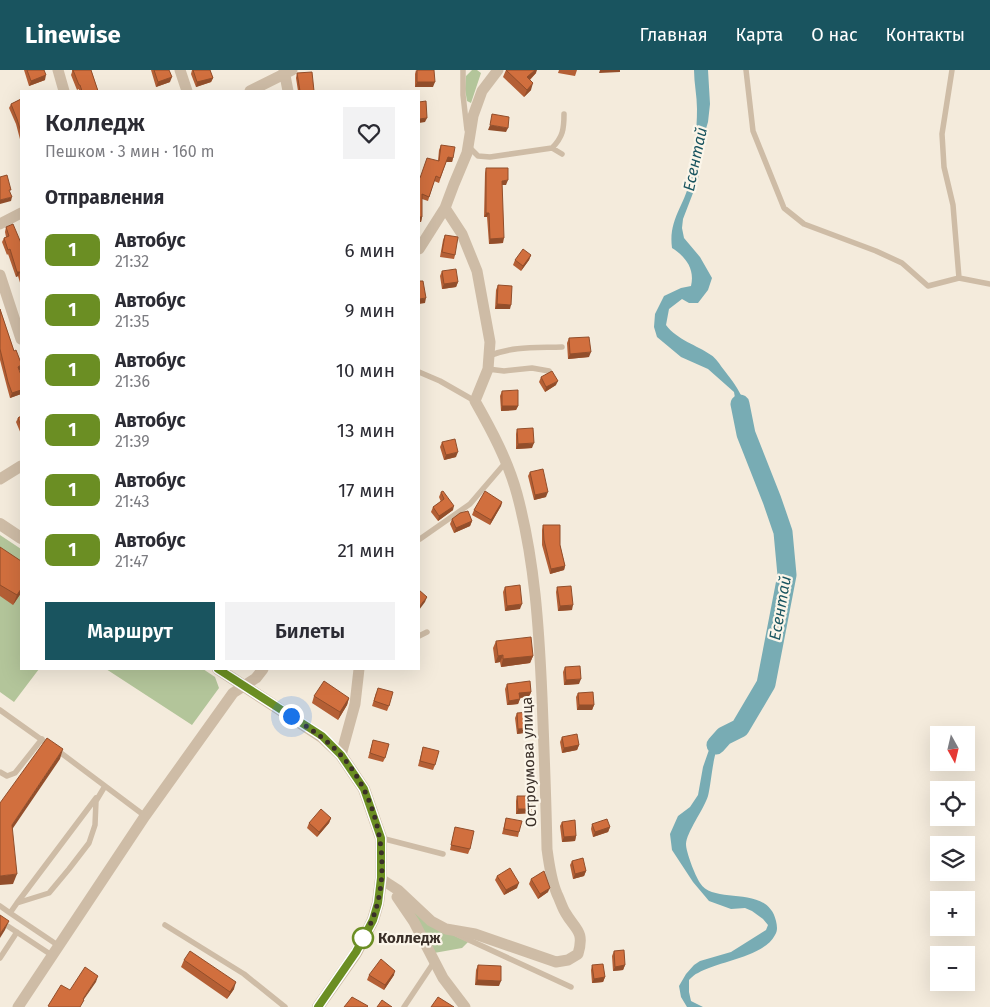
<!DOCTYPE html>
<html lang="ru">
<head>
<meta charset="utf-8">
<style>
  :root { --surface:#fff; --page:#f2f2f3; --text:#2b2b33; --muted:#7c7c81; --accent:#19545f }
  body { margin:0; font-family:"Fira Sans",sans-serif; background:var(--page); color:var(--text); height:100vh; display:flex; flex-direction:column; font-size:19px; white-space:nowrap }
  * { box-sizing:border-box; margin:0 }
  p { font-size:16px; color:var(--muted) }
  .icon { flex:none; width:28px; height:28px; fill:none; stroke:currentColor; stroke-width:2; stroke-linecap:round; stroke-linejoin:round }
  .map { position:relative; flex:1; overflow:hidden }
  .panel { position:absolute; left:20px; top:20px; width:400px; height:580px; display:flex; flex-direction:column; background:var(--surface); border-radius:0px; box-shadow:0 5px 20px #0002 }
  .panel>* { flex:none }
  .badge { padding:0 10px; border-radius:8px; font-size:18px; line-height:32px }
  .needle { width:32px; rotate:172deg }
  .tools { position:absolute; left:930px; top:656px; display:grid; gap:10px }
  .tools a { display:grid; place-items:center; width:45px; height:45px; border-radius:0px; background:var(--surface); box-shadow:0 5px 20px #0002; font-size:25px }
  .you { position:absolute; width:25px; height:25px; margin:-12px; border:4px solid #fff; border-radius:50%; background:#1a73e8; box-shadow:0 0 0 8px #1a73e833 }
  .map>.badge { position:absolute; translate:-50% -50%; box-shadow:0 0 0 2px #fff }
  h2 { padding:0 25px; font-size:19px; line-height:45px }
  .round { display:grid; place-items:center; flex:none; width:52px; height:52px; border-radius:0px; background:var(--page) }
  .headline { display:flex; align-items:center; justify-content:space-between; height:85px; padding:0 25px }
  h1 { font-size:24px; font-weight:600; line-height:38px }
  .cta { display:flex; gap:10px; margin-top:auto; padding:10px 25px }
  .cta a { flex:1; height:58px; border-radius:0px; background:var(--accent); color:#fff; font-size:20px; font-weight:600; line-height:58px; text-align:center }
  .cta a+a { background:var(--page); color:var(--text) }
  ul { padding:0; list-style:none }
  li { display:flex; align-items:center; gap:15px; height:60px; padding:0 25px }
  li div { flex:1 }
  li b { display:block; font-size:19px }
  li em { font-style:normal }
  li .badge { min-width:55px; font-weight:700; text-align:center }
  header { display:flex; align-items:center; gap:30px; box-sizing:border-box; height:70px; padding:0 25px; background:var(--accent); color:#fff }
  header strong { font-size:24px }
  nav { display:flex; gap:28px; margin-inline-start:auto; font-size:18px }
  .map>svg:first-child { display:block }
  .green { fill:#b3c59a }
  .water { fill:#78acb4 }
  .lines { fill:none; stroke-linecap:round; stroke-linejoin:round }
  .river { stroke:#78acb4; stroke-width:19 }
  .service { stroke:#cebca6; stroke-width:5.5 }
  .minor { stroke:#cebca6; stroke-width:11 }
  .tertiary { stroke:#cebca6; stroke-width:12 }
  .wall { fill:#b45f35 }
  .shaded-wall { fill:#924e2b }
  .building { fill:#d16f3e; stroke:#924e2b }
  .line-casing { stroke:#fff; stroke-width:11 }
  .line { stroke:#6b8e23; stroke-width:8 }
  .walk { stroke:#3a2f28; stroke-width:5; stroke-dasharray:0 9 }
  .stop-dot { fill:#fff; stroke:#6b8e23; stroke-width:2.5 }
  .labels { text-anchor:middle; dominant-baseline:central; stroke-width:4.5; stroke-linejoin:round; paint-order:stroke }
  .street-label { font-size:15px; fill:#3a2f28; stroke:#fbf5e9 }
  .stop-label { font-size:15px; font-weight:bold; fill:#3a2f28; stroke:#fbf5e9; text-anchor:start }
  .water-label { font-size:16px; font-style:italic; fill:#19545f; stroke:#fbf5e9 }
</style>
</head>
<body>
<header>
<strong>Linewise</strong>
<nav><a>Главная</a><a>Карта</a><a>О нас</a><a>Контакты</a></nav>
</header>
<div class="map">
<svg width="990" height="937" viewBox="0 0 990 937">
  <rect width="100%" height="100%" fill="#f4ebdc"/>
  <path class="green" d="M472,0H477L481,3L471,33L467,31L465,19L466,6Z
    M0,465L21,479V599H39L14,632L0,622Z
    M106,599H203L215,607L219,618L192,655Z
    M406,834L455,866L468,872L462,878L434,883Z"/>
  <path class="water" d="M694,0H708L710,34L708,52L702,72L698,110L683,149L682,158L684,168L700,187L712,208L708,220L698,233H689L682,229L669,239L666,255C677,270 697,275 711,285C716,288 720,295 724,300C742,323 746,331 749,360L743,359L738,345L734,322L708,299L681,287L657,267L654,257L655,244L664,226L681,218L691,216C695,199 686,187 672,178C668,148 686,135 690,108C694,86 697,61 697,39C697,26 694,13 694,0Z
    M738,659C732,665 722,671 718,677C713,685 711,715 708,726C704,739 686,763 686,774C686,782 695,805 700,813C714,836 767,813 776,851C777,856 778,860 775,865C764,887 718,891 698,903C695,904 692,907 689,910V922L691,931L703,937H687L681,927L679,916L686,904L694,895L700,891L731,882L766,860L768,855L763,849L752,841L745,838L731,839L709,831L693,812L672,780L670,764L678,746L690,737L698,725L703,697L710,677L722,666Z"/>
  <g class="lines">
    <path class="river" d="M716,675L724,666L740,658L766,614L787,505L783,462L772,430L746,364L740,334"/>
    <path class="service" d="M463,0V25L467,60
      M746,0L753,61L784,138L804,154L876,181L902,193L928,216L959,208L990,214
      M952,0L942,64L944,97L953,135L959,208
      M469,77L478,86L490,87L552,78L562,84
      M552,78C563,67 564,59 564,44
      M489,286C512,276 537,278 562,277
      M488,299L504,301L532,298L549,301
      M419,302L440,311L475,331
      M420,469L470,434L506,392
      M419,566L427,562
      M0,640L49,675
      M57,680L145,746
      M0,702L7,706L15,703L42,669
      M381,768L443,784
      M17,833L96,728
      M0,836L10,843
      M0,851L53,886
      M165,855L244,904L285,937
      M456,864L571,917
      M59,876L10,843L17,833L49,823L69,799L89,773L95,755L96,731L105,716
      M0,888L17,862
      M404,937L434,892"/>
    <path class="minor" d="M58,0L64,21
      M180,0L187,21
      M284,0L288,21
      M250,21L292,0
      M0,154L21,143
      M419,179L445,138L454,114L467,83L473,46L482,21L498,0
      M0,205L21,269
      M0,409L21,396
      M341,685L355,634L359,599
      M381,809L398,820L431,851L446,859L475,864L556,892L568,890L578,884C585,860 575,860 565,842C562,837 560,830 557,824C551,810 549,794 547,779C546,728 544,678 542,627C539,559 535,491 517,424C508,391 492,361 475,331L488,299L490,272L477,201L462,164L445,138
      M397,827L414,852L443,908L465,937
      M18,937L145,746L233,623L256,608L263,599"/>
    <path class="tertiary" d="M0,454L21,468
      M218,599L322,667L341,685L364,719L381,768V809L378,833L373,850L356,883L318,937"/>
  </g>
  <path class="wall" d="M24,0H44L45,10L29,16Z
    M72,0H91L98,21H79V19L77,20L71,5L72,2Z
    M151,0H169L170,12L156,17Z
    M192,0H210L213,8L211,12L196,17L191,4Z
    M416,0L433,17H415V4Z
    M506,0L536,3L530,10L531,20L524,27L503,7Z
    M559,0H577L575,6L558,3Z
    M297,3L314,21H298L296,8Z
    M21,29V73L16,54L9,38L11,34Z
    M441,75L453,88L452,92H446L439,113L434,111L428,131L422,129V147L421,152L420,108L438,91L439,80Z
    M486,98L506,115H502L503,173L489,174L487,147H484L485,103Z
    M6,157L21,173V216L18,206L16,207L8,184L7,185L2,172L4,168L6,167L5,162Z
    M445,165L455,185L454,189L440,187L443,170Z
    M531,185L529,190L521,201L513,195L515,190Z
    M442,201L458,212L456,217L442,219L440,206Z
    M498,215L510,239H495L496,220Z
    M0,239L20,300H19L21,305V324L10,328L7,317L0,290Z
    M569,268L589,287L568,289L567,273Z
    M541,307L556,315L545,322L539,312Z
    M502,321L518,336L516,340L501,341L500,326Z
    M21,346V364L16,352L18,348Z
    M517,359L532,378L516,379V364Z
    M442,372L456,387L444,390L440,377Z
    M530,402L546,427L534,430L528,406Z
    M441,422L453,440L438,451L431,442L433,437L441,432L439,427Z
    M502,432L501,436L490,455L472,445L474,440Z
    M452,449L472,451L470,456L454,463L450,454Z
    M543,455L560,475L565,496L564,500L550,504L542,475V460Z
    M0,477L21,523L13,535L0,526Z
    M505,517L520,539L505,541L503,522Z
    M557,517L572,540L558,541L556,522Z
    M496,571L533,586L530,593L501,597L500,592L495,593L493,578Z
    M565,597L579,614L564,615L563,602Z
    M507,614L531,622L529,627L520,628L518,634L507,635L505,619Z
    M376,623L389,636L387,641L372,636Z
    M578,623L594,635L592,640H577L576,627Z
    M314,626L349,628L347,635L338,650L312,633Z
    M517,643L532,658L530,662L517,664L515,648Z
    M562,667L579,675L577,680L562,683L560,672Z
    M372,674L385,688L383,692L368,688Z
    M423,677L435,695L433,700L418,696Z
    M517,726L531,743L516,744V731Z
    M331,748L329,753L317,767L307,758L309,753Z
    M506,748L519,762L518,767L502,764Z
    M562,752L576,766L575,771L562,772L560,756Z
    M592,754L610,757L608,762L593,767L591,759Z
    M455,757L470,779L468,784L450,780Z
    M572,791L586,801L584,806L573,809L570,795Z
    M497,806L517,818L504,825L495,810Z
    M531,809L548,822L538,829L529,814Z
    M614,881L625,895L623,900L613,901L612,886Z
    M184,890L234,919L227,929L181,897Z
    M478,895L499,916L475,915L476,900Z
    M592,895L605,907L603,912L592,913L591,900Z
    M369,905H394L384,920L367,910Z"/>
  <path class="shaded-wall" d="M535,0H537L536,3L525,14L527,7Z
    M600,0H620V2L599,3Z
    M46,5L45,10L29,16L31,11Z
    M172,7L170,12L156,17L158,12Z
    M213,8L211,12L196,17L197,12Z
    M417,12H435L433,17H415Z
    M533,13L531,20L524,27L527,20Z
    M427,48L425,52L419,53V49Z
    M490,55L508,58L506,62L488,60Z
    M448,87L453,88L452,92H446Z
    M508,110L506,115H500L502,111Z
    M12,127L11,131L0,134V130Z
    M486,143H489L487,147H484Z
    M419,147H422L421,152H419Z
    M504,168L503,173L489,174L490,169Z
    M531,185L529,190L521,201L523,196Z
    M17,202H20L18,206L16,207Z
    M458,212L456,217L442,219L444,214Z
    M426,228L425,233L419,234V229Z
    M497,234L511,235L510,239H495Z
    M591,282L589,287L568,289L570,284Z
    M21,295L20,300L16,301L18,297Z
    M558,311L556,315L545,322L546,317Z
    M21,320V324L10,328L12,323Z
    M502,336H518L516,340L501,341Z
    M534,373L532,378L516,379L518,374Z
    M458,382L456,387L444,390L446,385Z
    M548,422L546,427L534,430L535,425Z
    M502,432L501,436L490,455L491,450Z
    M454,436L453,440L438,451L439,446Z
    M472,451L470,456L454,463L456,458Z
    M565,496L564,500L550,504L551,499Z
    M21,519V523L13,535L17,525Z
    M427,527L425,532L419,540V537Z
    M522,534L520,539L505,541L507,536Z
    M573,535L572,540L558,541L560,536Z
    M503,585L500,592L495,593L498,586Z
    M533,586L530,593L501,597L503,589Z
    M581,609L579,614L564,615L566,610Z
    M531,622L529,627L517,628L519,623Z
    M349,628L347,635L338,650L340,642Z
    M520,629L518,634L507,635L509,631Z
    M579,635H594L592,640H577Z
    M532,658L530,662L517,664L518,659Z
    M579,675L577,680L562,683L564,678Z
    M63,679L60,689L9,764L12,755Z
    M518,739H532L531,743L516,744Z
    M331,748L329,753L317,767L319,762Z
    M610,757L608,762L593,767L595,762Z
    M576,766L575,771L562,772L564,767Z
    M586,801L584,806L573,809L575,804Z
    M17,804L13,814L0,815V806Z
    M519,813L517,818L504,825L506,820Z
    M550,818L548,822L538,829L540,824Z
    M9,851L5,860L0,868V864Z
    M625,895L623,900L613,901L615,897Z
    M395,901L394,905L384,920L385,915Z
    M98,906L96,912L80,935L83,929Z
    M605,907L603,912L592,913L594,909Z
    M477,910L501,911L499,916L475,915Z
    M236,912L234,919L227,929L230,922Z"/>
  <path class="building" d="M27,0H44L46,5L31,11Z
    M73,0H91L98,21H82L80,15H79Z
    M154,0H169L172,7L158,12Z
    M193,0H210L213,8L197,12Z
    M417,0H434L435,12H417Z
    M506,0H535L527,7L533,13L527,20Z
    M312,2L314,21H300L297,3Z
    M21,29V62L17,49L11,34Z
    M426,31L427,48L419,49V32Z
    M492,44L509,47L508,58L490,55Z
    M441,75L455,77L453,88L448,87L440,108L436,106L429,127L422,124V147H419V107L420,108L427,88L439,91Z
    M486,98H508V110L502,111L504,168L490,169L489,143H486Z
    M7,105L11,120H9L12,127L0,130V107Z
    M13,154L21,173V206L20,202H17L10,179L8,180L4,168L9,166L6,157Z
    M445,165L458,167L455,185L442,182Z
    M523,179L531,185L523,196L515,190Z
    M456,199L458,212L444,214L442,201Z
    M419,211H423L426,228L419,229Z
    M498,215L512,216L511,235L497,234Z
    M0,239L14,281L16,280L21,293V295L18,297L21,305V320L12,323L8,312L0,279Z
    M589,267L591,282L570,284L569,268Z
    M552,301L558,311L546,317L541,307Z
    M518,320V336H502V321Z
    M21,346V356L18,348Z
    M533,358L534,373L518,374L517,359Z
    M455,369L458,382L446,385L442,372Z
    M543,399L548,422L535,425L530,402Z
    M443,421L454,436L439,446L433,437L444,429L441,422Z
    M485,421L502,432L491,450L474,440Z
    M468,441L472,451L456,458L452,449L460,443Z
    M543,455H560V475L565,496L551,499L544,470Z
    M0,477L21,491V519L17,525L0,515Z
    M520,515L522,534L507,536L505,517Z
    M571,516L573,535L560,536L557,517Z
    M419,520L427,527L419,537Z
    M531,567L533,586L503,589V585L498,586L496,571Z
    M580,596L581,609L566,610L565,597Z
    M324,611L349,628L340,642L314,626Z
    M530,611L531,622L519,623L520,629L509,631L507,614Z
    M378,618L393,622L389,636L374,631Z
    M593,622L594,635H579L578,623Z
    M531,642L532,658L518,659L517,643Z
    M577,664L579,675L564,678L562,667Z
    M47,668L63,679L12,755L17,804L0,806V733Z
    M373,670L389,674L385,688L370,683Z
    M423,677L439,681L435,695L420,691Z
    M517,726H532V739H518Z
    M321,739L331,748L319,762L309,753Z
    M506,748L522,751L519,762L504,759Z
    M607,749L610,757L595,762L592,754Z
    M575,750L576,766L564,767L562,752Z
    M455,757L474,761L470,779L451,775Z
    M583,788L586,801L575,804L572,791Z
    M510,798L519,813L506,820L497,806Z
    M544,801L550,818L540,824L531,809Z
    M0,845L9,851L0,864Z
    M624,880L625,895L615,897L614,881Z
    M190,881L236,912L230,922L184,890Z
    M381,889L395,901L385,915L369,905Z
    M603,894L605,907L594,909L592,895Z
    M478,895L501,896V911L477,910Z
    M85,897L98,906L83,929L84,930L80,937H50L48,936L61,915L70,920Z
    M352,927L368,936L367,937H344Z
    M438,927L454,937H431Z
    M382,930L392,937H377Z"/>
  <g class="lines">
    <defs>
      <path id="line" d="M218,599L322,666L341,685L364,719L381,768V808L378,833L373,850L356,882L318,937"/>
    </defs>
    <use href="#line" class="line-casing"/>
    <use href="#line" class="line"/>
    <path class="walk" d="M291,646C309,658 325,668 339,683C383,730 397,813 363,868"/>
  </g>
  <circle class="stop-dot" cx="363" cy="868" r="10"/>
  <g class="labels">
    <g class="street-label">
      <text transform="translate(529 692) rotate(-92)">Остроумова улица</text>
    </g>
    <g class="stop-label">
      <text x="378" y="868">Колледж</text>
    </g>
    <g class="water-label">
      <text transform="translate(695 89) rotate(-78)">Есентай</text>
      <text transform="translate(780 538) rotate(-80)">Есентай</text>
    </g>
  </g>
</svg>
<div class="tools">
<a><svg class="needle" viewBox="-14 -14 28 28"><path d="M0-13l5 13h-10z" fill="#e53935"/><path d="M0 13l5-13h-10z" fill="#7c7c81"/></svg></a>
<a><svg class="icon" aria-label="locate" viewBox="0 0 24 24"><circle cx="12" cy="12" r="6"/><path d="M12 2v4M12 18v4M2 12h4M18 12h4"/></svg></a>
<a><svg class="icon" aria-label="layers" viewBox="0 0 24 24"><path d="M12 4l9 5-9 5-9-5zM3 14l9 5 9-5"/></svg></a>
<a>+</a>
<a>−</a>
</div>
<div class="you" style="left:291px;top:646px"></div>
<section class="panel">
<div class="headline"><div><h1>Колледж</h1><p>Пешком · 3 мин · 160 m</p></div><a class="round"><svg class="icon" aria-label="heart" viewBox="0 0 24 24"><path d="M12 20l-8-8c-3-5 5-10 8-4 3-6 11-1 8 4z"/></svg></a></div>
<h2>Отправления</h2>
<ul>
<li><span class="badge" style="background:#6b8e23;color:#fff">1</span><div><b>Автобус</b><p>21:32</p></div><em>6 мин</em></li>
<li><span class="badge" style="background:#6b8e23;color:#fff">1</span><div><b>Автобус</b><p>21:35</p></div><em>9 мин</em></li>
<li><span class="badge" style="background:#6b8e23;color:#fff">1</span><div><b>Автобус</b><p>21:36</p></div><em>10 мин</em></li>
<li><span class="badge" style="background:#6b8e23;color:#fff">1</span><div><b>Автобус</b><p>21:39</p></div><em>13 мин</em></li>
<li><span class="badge" style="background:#6b8e23;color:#fff">1</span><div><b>Автобус</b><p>21:43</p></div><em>17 мин</em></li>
<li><span class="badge" style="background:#6b8e23;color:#fff">1</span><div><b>Автобус</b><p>21:47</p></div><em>21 мин</em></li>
</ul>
<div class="cta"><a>Маршрут</a><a>Билеты</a></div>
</section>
</div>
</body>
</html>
